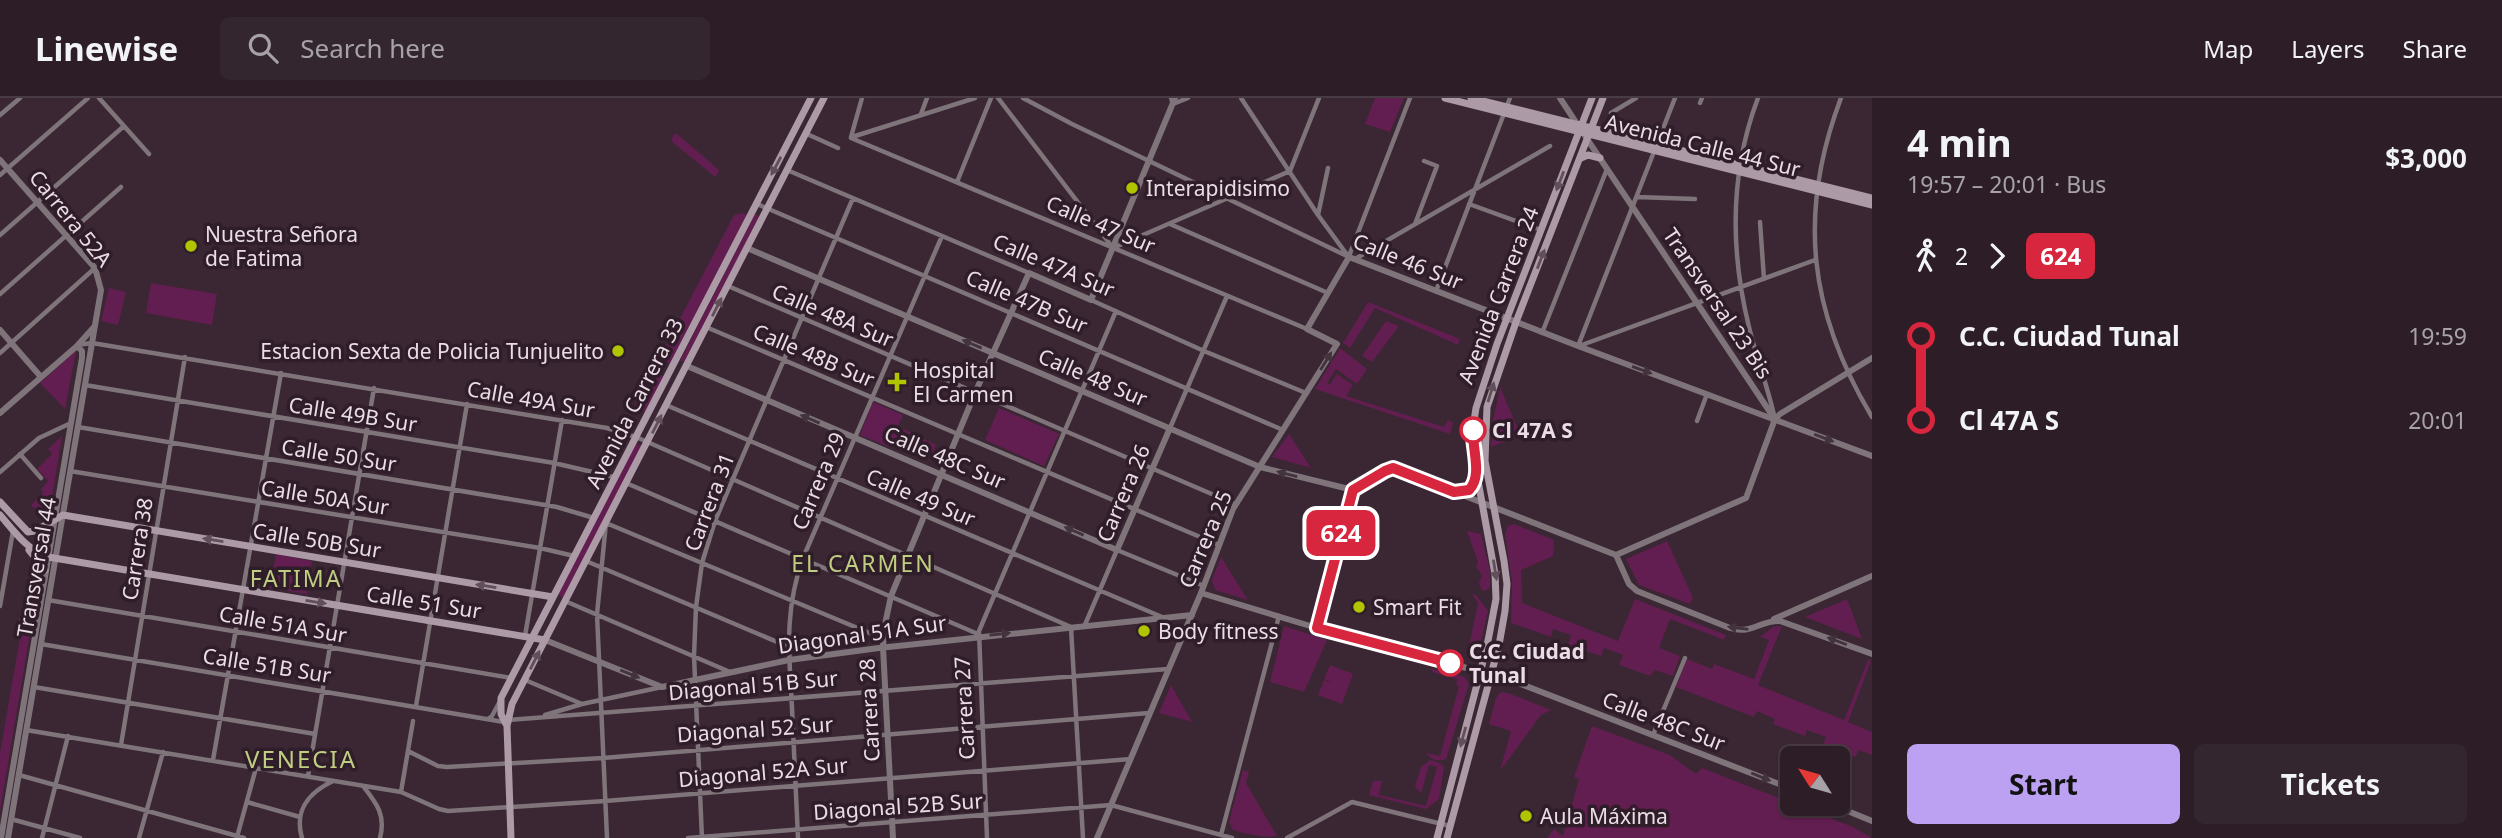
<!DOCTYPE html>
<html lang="en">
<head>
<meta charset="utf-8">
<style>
  :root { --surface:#2c1d26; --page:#34262e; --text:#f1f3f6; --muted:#a6a2a7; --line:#483b43; --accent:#bca0f2 }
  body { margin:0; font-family:"Noto Sans",sans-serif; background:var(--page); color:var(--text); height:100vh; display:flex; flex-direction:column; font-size:26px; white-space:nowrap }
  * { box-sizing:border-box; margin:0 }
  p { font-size:23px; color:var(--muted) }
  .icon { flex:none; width:38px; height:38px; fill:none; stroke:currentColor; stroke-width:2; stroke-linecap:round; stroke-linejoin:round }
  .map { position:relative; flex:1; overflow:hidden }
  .sheet { display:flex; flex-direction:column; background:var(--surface); width:630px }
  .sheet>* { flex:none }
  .badge { padding:0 14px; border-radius:10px; font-size:24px; line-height:46px }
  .needle { width:46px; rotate:307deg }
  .fabs { position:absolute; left:1780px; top:648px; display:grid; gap:14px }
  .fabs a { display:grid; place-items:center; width:70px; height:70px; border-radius:10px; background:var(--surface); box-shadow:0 2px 5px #0004,0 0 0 2px var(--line); font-size:35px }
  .map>.badge { position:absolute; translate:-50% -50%; box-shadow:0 0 0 4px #fff }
  .legs { display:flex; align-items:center; gap:10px; height:77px; padding:0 35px; font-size:23px }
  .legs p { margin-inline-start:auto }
  .headline { display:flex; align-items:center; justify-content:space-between; height:119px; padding:0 35px }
  h1 { font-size:38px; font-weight:700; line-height:52px }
  .cta { display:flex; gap:14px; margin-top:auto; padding:14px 35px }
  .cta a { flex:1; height:80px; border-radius:10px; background:var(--accent); color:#111; font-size:28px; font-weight:700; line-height:80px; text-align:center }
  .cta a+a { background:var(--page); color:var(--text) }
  ul { padding:0 35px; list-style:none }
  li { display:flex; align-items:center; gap:24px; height:84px; font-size:26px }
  li i { display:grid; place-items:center; width:10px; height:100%; margin:0 9px; background:currentColor }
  li i::after { content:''; width:18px; height:18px; margin:-9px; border:5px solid; border-radius:50%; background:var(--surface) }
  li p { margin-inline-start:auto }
  li:first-child i { background:linear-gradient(#0000 50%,currentColor 0) }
  li:last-child i { background:linear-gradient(currentColor 50%,#0000 0) }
  header { display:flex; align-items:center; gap:42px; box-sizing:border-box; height:98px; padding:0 35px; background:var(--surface); border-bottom:2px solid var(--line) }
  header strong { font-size:33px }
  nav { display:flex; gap:38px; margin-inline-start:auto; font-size:24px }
  .search { width:490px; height:63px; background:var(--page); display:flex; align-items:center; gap:18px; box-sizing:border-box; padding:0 24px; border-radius:10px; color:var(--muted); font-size:26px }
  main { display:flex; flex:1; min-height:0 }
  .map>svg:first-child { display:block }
  .green { fill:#621e50 }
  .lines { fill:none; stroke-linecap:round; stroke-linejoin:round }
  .minor { stroke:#7e747a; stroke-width:4.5 }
  .tertiary { stroke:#7e747a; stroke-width:6 }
  .secondary { stroke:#ac9ba6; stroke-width:7 }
  .oneway { fill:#614f5b }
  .oneway2 { fill:#43333d }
  .line-1-casing { stroke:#fff; stroke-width:16 }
  .line-1 { stroke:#d7263d; stroke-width:10 }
  .poi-dot { fill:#b0c500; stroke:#2f1d29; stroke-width:2.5 }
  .stop-1-dot { fill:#fff; stroke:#d7263d; stroke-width:3.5 }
  .labels { text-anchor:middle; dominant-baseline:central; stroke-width:7; stroke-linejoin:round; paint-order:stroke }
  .street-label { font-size:21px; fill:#eadde5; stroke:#2f1d29 }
  .poi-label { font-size:21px; fill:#eadde5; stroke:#2f1d29; text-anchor:start }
  .stop-label { font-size:21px; font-weight:bold; fill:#eadde5; stroke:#2f1d29; text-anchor:start }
  .neighbourhood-label { font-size:23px; letter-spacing:2px; fill:#c0ce82; stroke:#2f1d29 }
  .quarter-label { font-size:24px; letter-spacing:2px; fill:#c0ce82; stroke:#2f1d29 }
</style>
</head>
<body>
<header>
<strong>Linewise</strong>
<div class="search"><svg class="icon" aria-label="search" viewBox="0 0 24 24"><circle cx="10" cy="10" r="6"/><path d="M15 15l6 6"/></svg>Search here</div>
<nav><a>Map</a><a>Layers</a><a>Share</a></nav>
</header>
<main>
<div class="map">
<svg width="1872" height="740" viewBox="0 0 1872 740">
  <rect width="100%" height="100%" fill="#3a2733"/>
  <path class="green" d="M1375,0H1404L1390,34L1365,26Z
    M674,36H677L718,71L719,74L716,78H714L671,43Z
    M742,115L747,117L670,266L661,257L734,117Z
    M755,116L759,118L686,264L680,263Z
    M151,185L217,196L212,227L146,215Z
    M109,190L126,194L118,227L101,223Z
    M1368,204L1460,241L1458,247L1375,210L1350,250L1343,245Z
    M1386,223L1399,228L1372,264L1362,258Z
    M1340,250L1367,271L1357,286L1336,271L1327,285L1330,286L1337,276L1353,287L1346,298L1444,329L1448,322L1453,325L1450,336L1315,291Z
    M76,253L65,311L40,285Z
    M654,271L664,279L646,314L633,311Z
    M1500,289L1518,331L1527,335L1491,349L1493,323Z
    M873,304L903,317L898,328L936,347L932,357L926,355L928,348L904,338L901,345L892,341L889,349L860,337Z
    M999,310L1059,336L1044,368L985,342Z
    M1289,336L1311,370L1272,359Z
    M62,338L51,406L41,418L31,407L43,395L41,391L48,383L37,371L52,356L48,351Z
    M636,346L642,348L563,500L558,497Z
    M1514,426L1554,442L1553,458L1521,472L1522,505L1618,543L1635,501L1726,537L1724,542L1670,521L1659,550L1680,558L1673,578L1655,572L1650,578L1619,567L1623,557L1604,550L1601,558L1568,547L1571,537L1553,531L1551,539L1511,525L1512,484L1505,436L1508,428Z
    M1467,433L1481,436L1490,473V490L1485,493L1481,491L1479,484L1482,478L1476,468L1478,464Z
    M1667,443L1693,500L1690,506L1639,487L1626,461Z
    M276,456L312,463L307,496L270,490Z
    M1221,459L1248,502L1215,492L1212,482Z
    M32,466L40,476L0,713V655L22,528L18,527L19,520H23L29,487H27Z
    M1472,496L1476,497L1488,513L1480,548L1473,552L1467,550L1469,548L1478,505Z
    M1847,501L1862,541L1805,519Z
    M1284,528L1327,542L1304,594L1270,584Z
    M1782,528L1758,587L1844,622L1868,562L1871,563L1848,624L1872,634V657L1859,652L1855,659L1838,653L1835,660H1819L1826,639L1807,632L1805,638L1773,626L1775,621L1757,613L1754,619L1676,589L1687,561L1712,571L1714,566L1754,581L1769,542L1760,539L1773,529Z
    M1330,567L1353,576L1342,606L1318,597L1324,582L1335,586L1324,581Z
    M1433,571L1465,579L1469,586L1446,661C1438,664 1431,662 1426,655L1440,658L1459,588L1456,587L1457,581L1432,574Z
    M1171,587L1192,624L1159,615Z
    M1501,594L1508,595L1551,612L1541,617L1500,673L1511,633L1489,626L1496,600Z
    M1592,628L1670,657L1696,676L1702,670L1853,729L1872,740H1547L1554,731L1563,738L1579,681L1574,679Z
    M1430,662L1440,665L1444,669L1439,701L1426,711L1369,697L1373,683H1382L1379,697L1426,708L1437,669L1429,667L1421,696L1415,688L1421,669Z
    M1243,672L1249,674L1246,685L1277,738C1263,740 1247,736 1233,732L1229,724Z"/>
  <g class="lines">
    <path class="minor" d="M99,0L149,56
      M998,0L1113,150L1290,73L1319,0
      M1023,0L1072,26L1349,159
      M1171,0L1173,6L1188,0
      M1241,0L1318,117L1348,158
      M1758,0C1730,74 1730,152 1749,229C1756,258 1767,287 1774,317
      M1841,0C1797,116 1809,214 1872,319
      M1700,5L1702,0
      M1611,15L1636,0
      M921,16L927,0
      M0,17L20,0
      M807,36L838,50
      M851,39L862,0
      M852,39L975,0
      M851,40L1307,231
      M787,72L1029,175
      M0,77L88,0
      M957,84L991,0
      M1637,99L1695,101
      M757,106L1283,332
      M1469,106L1541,132
      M1318,117L1328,70
      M1760,124L1764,181
      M1170,126L1328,195
      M1415,126L1437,68L1424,63
      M0,137L124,28
      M1349,158L1410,0
      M1355,161L1550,48
      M728,188L1235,406
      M1436,193L1510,0
      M0,196L121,89
      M1091,202L1204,253L1306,295
      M706,229L1219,447
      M1542,235L1607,71
      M77,247L92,245L607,330L636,339L1071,529L1083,740
      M1578,248L1675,0
      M1579,248L1815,162
      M0,255L95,170
      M85,287L554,365L614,379
      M666,307L1162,519
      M1697,323L1707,296
      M78,329L557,409L594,420
      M1170,330L1227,198
      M20,356L41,380
      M70,373L540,450L574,458
      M0,374L39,340L71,325
      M626,385L978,536
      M586,463L789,549
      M48,502L512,580
      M565,503L730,574
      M0,508L13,433
      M1084,529L1117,452L1204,488
      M1317,530L1353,392
      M525,538L562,322
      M41,546L504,624
      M525,582L582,606
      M34,589L315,636
      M416,608L467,306
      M545,617L582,606L662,589
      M488,621L492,618L500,603
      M508,622L1168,571
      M26,632L401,694L439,711L448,713L605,703L1131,661
      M1653,637L1685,560
      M121,647L185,259
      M408,653L438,668L447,669L603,660L1149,615
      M213,662L281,275
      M19,677L244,740
      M308,678L374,290
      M363,688C377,706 386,717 380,740
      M401,694L413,623
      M247,704L300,719
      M11,721L80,740
      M1221,737L1279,518
      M237,739L256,670
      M42,740L68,638
      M139,740L163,654
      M302,740C294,712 308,695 333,683
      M607,740L597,516L606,425L884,541
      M688,740L1111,707L1232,740
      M702,740L694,558L696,509L702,465L715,423L853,100
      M798,740C796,697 794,653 792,610C789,555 784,513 803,460L942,138
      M987,740L979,533L1116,213
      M1287,740L1352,704L1450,728"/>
    <path class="tertiary" d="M1560,0L1579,29
      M1585,38L1774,320
      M0,62L95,170L101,192L8,740
      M747,150L1260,369L1353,392L1385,373L1396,371L1616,457L1629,486L1637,493L1730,530C1752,537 1760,522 1780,523L1872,556
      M0,232L41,279
      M687,268L1117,452L1170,330
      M0,315L77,248L94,229
      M1616,457L1746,400L1775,321L1780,316L1872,260
      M1201,495L1317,530L1508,581L1792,691
      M1774,521L1872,478
      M545,542L662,589L789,562L879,550L1192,517
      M1828,705L1872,723
      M1,740L82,260V253L77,248
      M893,740L883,549L884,531L891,498L975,295L1029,175L1091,202L1175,0
      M1097,740L1201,495L1233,411L1337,246L1307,231L1349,159L1578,248L1872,358"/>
    <path class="secondary" d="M1445,0L1872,107
      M1471,0L1872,100
      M1581,60L1588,57L1600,60
      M1454,394L1469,392L1477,380
      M0,404L28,434L35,433L63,417L553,499
      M0,417C14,433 27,452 48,459L545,542
      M29,452L45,472
      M507,628L501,616V600L811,0
      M511,740L507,628L512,606L824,0
      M1437,740L1487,548L1496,501L1495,476L1474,361L1472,336L1476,310L1497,246L1592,0
      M1447,740L1499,547L1505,513L1507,486L1504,463L1485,363L1487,309L1516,224L1603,0"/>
  </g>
  <defs><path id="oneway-solid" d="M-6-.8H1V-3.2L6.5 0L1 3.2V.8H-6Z" transform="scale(1.75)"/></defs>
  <g class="oneway">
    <use href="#oneway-solid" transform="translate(776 68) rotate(118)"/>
    <use href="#oneway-solid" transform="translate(1560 83) rotate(111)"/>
    <use href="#oneway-solid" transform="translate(1541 161) rotate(-69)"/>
    <use href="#oneway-solid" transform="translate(717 209) rotate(-63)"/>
    <use href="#oneway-solid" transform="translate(1491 294) rotate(-73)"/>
    <use href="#oneway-solid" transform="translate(657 326) rotate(-63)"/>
    <use href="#oneway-solid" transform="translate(213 442) rotate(-171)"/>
    <use href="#oneway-solid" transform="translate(1495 472) rotate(81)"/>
    <use href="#oneway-solid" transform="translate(486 488) rotate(-171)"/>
    <use href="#oneway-solid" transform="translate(316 504) rotate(9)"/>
    <use href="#oneway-solid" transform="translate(535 562) rotate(-63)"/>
    <use href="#oneway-solid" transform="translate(1463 639) rotate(105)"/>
  </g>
  <g class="oneway2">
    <use href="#oneway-solid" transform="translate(972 246) rotate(-157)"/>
    <use href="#oneway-solid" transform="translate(1326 263) rotate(-58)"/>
    <use href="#oneway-solid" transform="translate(1642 272) rotate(20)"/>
    <use href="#oneway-solid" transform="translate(810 321) rotate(-157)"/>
    <use href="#oneway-solid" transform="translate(1824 340) rotate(21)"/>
    <use href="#oneway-solid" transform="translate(1287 376) rotate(-166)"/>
    <use href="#oneway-solid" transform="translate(1074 433) rotate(-157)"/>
    <use href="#oneway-solid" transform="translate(1738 530) rotate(-172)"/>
    <use href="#oneway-solid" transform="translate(1000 536) rotate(-6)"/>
    <use href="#oneway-solid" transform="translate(1837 543) rotate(-159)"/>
    <use href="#oneway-solid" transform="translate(630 576) rotate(22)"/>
    <use href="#oneway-solid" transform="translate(1761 679) rotate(22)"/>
  </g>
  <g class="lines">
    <defs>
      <path id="line-1" d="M1450,565L1317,530L1353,392L1385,373L1393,370L1454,394L1469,392C1483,378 1472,351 1473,332"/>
    </defs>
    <use href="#line-1" class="line-1-casing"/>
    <use href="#line-1" class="line-1"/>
  </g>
  <g class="poi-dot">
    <circle cx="1132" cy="90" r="7"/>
    <circle cx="191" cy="148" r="7"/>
    <circle cx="618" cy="253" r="7"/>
    <path d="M893.5 273.5h7v7h7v7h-7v7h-7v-7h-7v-7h7z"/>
    <circle cx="1359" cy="509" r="7"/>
    <circle cx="1144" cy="533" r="7"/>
    <circle cx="1526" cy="718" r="7"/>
  </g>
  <g class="stop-1-dot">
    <circle cx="1473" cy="332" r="12"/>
    <circle cx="1450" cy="565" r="12"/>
  </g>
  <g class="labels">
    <g class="street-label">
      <text transform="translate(1703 47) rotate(14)">Avenida Calle 44 Sur</text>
      <text transform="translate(71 120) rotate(51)">Carrera 52A</text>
      <text transform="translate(1101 126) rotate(23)">Calle 47 Sur</text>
      <text transform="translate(1408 163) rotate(22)">Calle 46 Sur</text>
      <text transform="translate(1054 167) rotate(23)">Calle 47A Sur</text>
      <text transform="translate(1498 197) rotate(-69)">Avenida Carrera 24</text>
      <text transform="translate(1027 203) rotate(23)">Calle 47B Sur</text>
      <text transform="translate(1718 205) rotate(56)">Transversal 23 Bis</text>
      <text transform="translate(833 217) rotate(23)">Calle 48A Sur</text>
      <text transform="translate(814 257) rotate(23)">Calle 48B Sur</text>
      <text transform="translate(1093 279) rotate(23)">Calle 48 Sur</text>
      <text transform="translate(531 301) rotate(10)">Calle 49A Sur</text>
      <text transform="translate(634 305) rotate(-63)">Avenida Carrera 33</text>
      <text transform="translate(353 316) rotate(9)">Calle 49B Sur</text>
      <text transform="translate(339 357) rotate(9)">Calle 50 Sur</text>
      <text transform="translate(945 359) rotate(23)">Calle 48C Sur</text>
      <text transform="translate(818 383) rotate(-67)">Carrera 29</text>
      <text transform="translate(1123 395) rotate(-67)">Carrera 26</text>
      <text transform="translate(325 399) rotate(9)">Calle 50A Sur</text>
      <text transform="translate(921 399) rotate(23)">Calle 49 Sur</text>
      <text transform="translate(709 404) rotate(-69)">Carrera 31</text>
      <text transform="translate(1205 441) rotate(-67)">Carrera 25</text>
      <text transform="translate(317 442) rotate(9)">Calle 50B Sur</text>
      <text transform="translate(137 451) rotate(-81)">Carrera 38</text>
      <text transform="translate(36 469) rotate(-80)">Transversal 44</text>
      <text transform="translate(424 504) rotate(9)">Calle 51 Sur</text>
      <text transform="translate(283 526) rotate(10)">Calle 51A Sur</text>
      <text transform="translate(862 536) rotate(-8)">Diagonal 51A Sur</text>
      <text transform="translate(267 567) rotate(9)">Calle 51B Sur</text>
      <text transform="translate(753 587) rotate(-5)">Diagonal 51B Sur</text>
      <text transform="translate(964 610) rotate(-93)">Carrera 27</text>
      <text transform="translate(869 612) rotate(-93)">Carrera 28</text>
      <text transform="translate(1664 623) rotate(21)">Calle 48C Sur</text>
      <text transform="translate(755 631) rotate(-4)">Diagonal 52 Sur</text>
      <text transform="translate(763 674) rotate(-5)">Diagonal 52A Sur</text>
      <text transform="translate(898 708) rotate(-4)">Diagonal 52B Sur</text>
    </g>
    <g class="poi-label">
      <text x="1146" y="90">Interapidisimo</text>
      <text x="205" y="136">Nuestra Señora<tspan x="205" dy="24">de Fatima</tspan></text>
      <text x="604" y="253" text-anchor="end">Estacion Sexta de Policia Tunjuelito</text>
      <text x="913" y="272">Hospital<tspan x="913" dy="24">El Carmen</tspan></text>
      <text x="1373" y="509">Smart Fit</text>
      <text x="1158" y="533">Body fitness</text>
      <text x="1540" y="718">Aula Máxima</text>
    </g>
    <g class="stop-label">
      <text x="1492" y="332">Cl 47A S</text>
      <text x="1469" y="553">C.C. Ciudad<tspan x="1469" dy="24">Tunal</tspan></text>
    </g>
    <g class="neighbourhood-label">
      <text x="863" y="465">EL CARMEN</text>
      <text x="296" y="480">FATIMA</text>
    </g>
    <g class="quarter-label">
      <text x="301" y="660">VENECIA</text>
    </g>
  </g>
</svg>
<div class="fabs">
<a><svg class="needle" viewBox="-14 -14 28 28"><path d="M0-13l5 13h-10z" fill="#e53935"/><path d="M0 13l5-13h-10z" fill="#a6a2a7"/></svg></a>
</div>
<b class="badge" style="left:1341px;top:435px;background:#d7263d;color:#fff">624</b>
</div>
<section class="sheet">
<div class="headline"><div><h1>4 min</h1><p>19:57 – 20:01 · Bus</p></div><b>$3,000</b></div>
<div class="legs"><svg class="icon" aria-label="walk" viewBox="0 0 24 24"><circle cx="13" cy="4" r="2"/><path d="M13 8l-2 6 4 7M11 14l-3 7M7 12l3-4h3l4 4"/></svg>2<svg class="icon" aria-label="forward" viewBox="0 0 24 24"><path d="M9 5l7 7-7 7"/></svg><b class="badge" style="background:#d7263d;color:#fff">624</b></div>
<ul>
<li><i style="color:#d7263d"></i><b>C.C. Ciudad Tunal</b><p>19:59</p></li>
<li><i style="color:#d7263d"></i><b>Cl 47A S</b><p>20:01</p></li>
</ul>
<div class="cta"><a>Start</a><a>Tickets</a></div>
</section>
</main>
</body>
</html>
